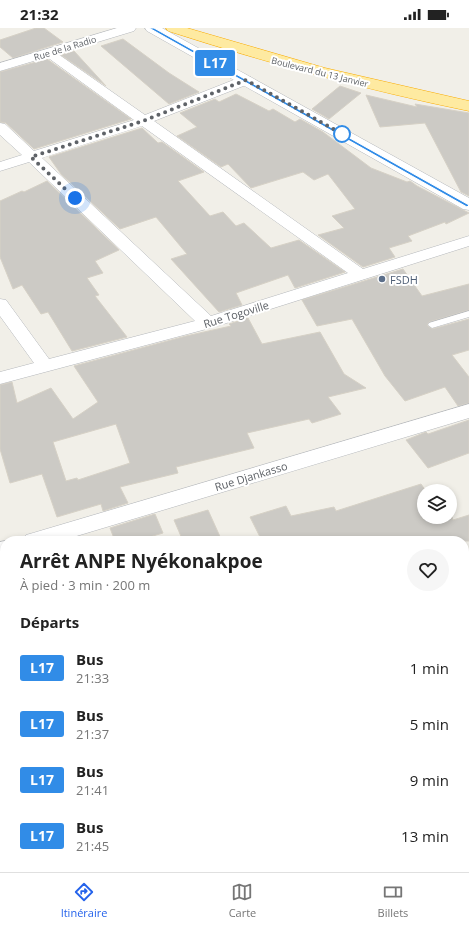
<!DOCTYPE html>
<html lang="fr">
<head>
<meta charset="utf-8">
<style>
  :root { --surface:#fff; --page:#f6f6f6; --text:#222; --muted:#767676; --line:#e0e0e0; --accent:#2563eb }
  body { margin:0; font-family:"Open Sans",sans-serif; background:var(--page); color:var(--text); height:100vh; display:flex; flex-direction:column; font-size:15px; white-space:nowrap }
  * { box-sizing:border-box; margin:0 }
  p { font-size:13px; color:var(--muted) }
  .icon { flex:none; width:22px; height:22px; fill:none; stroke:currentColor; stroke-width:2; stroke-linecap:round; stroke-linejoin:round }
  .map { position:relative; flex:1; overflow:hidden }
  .sheet { position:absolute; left:0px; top:508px; width:469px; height:336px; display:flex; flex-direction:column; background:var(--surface); border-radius:16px 16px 0 0; box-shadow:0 2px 6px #0003 }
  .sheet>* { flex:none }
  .badge { padding:0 8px; border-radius:3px; font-size:14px; line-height:26px }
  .controls { position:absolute; left:417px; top:456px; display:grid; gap:8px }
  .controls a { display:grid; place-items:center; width:40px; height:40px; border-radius:50%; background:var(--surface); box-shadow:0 2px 6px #0003; font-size:20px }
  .you { position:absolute; width:20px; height:20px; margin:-10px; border:3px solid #fff; border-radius:50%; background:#1a73e8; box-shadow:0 0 0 6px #1a73e833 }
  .map>.badge { position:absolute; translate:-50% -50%; box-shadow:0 0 0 2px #fff }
  h2 { padding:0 20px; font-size:15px; line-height:36px }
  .round { display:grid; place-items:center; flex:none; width:42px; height:42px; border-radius:21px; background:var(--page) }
  .head { display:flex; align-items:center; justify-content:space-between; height:68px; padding:0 20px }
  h1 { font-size:19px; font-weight:700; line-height:30px }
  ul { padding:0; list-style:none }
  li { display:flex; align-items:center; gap:12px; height:56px; padding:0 20px }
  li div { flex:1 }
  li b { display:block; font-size:15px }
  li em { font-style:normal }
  li .badge { min-width:44px; font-weight:700; text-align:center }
  .status { display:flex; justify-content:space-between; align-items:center; height:28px; padding:0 20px; background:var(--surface); direction:ltr }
  .status svg { height:11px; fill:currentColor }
  .tabs { display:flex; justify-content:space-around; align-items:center; height:56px; border-top:1px solid var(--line); background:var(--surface); font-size:11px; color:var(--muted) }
  .tabs a { display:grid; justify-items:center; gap:2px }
  .tabs .current { color:var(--accent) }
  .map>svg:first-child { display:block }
  .building { fill:#cccac5; stroke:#d6d1c6; fill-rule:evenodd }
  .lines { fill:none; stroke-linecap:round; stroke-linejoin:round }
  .service-casing { stroke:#b5b8bc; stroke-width:1 }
  .minor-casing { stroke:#b5b8bc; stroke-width:1 }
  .tertiary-casing { stroke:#b5b8bc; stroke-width:1 }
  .trunk-casing { stroke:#f9ab00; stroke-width:1 }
  .service { fill:#fff; fill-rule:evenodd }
  .minor { fill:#fff; fill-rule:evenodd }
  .tertiary { fill:#fff; fill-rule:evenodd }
  .trunk { fill:#feeaa1; fill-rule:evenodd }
  .line { fill:#318ce7; stroke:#fff }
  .walk { stroke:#5f6368; stroke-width:4; stroke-dasharray:0 7.2 }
  .stop-dot { fill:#fff; stroke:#318ce7; stroke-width:2 }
  .service-dot { fill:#5c6f8a; stroke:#fff; stroke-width:1.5 }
  .labels { text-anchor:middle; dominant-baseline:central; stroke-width:4; stroke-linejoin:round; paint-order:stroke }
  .far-street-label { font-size:9px; fill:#5f6368; stroke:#fff }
  .service-label { font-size:11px; fill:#4e5e75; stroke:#fff; text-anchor:start }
  .street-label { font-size:11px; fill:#5f6368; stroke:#fff }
</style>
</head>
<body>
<div class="status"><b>21:32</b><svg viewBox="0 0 49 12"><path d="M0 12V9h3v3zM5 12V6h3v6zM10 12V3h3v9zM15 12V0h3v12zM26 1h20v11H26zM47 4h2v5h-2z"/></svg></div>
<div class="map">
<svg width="469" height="844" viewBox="0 0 469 844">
  <rect width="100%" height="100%" fill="#f1efe8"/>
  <path class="building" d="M36,0H44L63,14L13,30L0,19V12Z
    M123,11L169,45L199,64L169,76L101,18Z
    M74,23L106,58L61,27Z
    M47,31L131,91L34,121L6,95L0,94V44Z
    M340,58L361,65L329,91L312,81Z
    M236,66L269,83L273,81L295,94L300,91L323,104L371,140L407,154L410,153L417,158L469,185L446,196L445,194L408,208L412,213L389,220L395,229L363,239L318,207L344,200L332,188L355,181L328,146L314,152L303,144L251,160L228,136L221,139L177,108L197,99L180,85L215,71L219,74Z
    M366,67L417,79L415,76L469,85V168L461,164L425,95L380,99Z
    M142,100L158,115L162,114L204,144L178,153L210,188L223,184L236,198L244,195L271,220L299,212L345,244L295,260L288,247L236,265L242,277L219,284L171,231L187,226L156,189L120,201L61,146L49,129Z
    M47,153L119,222L95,233L103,245L87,250L99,267L95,268L127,309L72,323L48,284L41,286L22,257L13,261L0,229V173L22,163L24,164Z
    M403,241L422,268L469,256V282L429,294L427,297L432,301L469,291V322L452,327L469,349V375L458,378L445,359L405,373L385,348L352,291L317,298L302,272Z
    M248,290L262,316L320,304L344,346L366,360L328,369L341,386L312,395L309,391L247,405L254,420L176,439L178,445L120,459L128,475L103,483L101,476L57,489L42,446L10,455L0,421V357L12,354L17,375L51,360L73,391L98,374L74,338L186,308L231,298L229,296ZM116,396L130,435L78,452L77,450L66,453L53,414Z
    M469,392V425L428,440L406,412L426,404L428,406Z
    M421,456L426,463H424V489H452L453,492L469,487V513H262L250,489L286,478L291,488L334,479L336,483Z
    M208,482L222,513H183L174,492Z
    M155,486L163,505L136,513H115L110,500Z"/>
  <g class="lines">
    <defs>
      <path id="service" d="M469,283V289L432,300L428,297L429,295Z"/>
      <path id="minor" d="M117,0H136L134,3L58,26L145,87L241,49H251L252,52L251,55L154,93L363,241L469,208V218L214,299L0,356V344L34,335L0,288V271L6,272L49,331L195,293L29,134L0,143V134L22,127L0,107V95L5,96L34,123L134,92L47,29L0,43V35ZM142,98L348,245L211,288L42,130Z
        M469,376V390L60,513H23L26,507L33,505Z
        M5,513V530L0,531V514Z
        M469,600V620L464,622V602Z
        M469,781V805L464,807V783Z
        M241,839H267L269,844H243Z"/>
      <path id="tertiary" d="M145,0H162L469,170V182L463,181L147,3Z"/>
      <path id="trunk" d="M166,0H187L325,40L469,73V83C367,62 267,35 168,3Z"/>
    </defs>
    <use href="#service" class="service-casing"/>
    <use href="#minor" class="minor-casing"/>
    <use href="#tertiary" class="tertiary-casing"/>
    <use href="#trunk" class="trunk-casing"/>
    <use href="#service" class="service"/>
    <use href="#minor" class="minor"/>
    <use href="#tertiary" class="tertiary"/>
    <use href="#trunk" class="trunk"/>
  </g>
  <path class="line" d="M149,0H154L469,177L467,179Z"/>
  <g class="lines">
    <path class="walk" d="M75,170L31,129L143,93L246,52L346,108L342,106"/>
  </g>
  <circle class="stop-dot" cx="342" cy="106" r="8"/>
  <circle class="service-dot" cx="382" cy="251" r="4"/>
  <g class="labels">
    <g class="far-street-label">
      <text transform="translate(65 20) rotate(-17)">Rue de la Radio</text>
      <text transform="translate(320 44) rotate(14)">Boulevard du 13 Janvier</text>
    </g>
    <g class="service-label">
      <text x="390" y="251">FSDH</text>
    </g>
    <g class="street-label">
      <text transform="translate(236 286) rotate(-17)">Rue Togoville</text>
      <text transform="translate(251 448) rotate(-17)">Rue Djankasso</text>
    </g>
  </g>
</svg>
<div class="controls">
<a><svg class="icon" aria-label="layers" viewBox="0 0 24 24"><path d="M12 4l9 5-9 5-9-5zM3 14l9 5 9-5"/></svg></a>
</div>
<div class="you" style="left:75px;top:170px"></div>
<b class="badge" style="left:215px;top:35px;background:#318ce7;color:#fff">L17</b>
<section class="sheet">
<div class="head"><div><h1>Arrêt ANPE Nyékonakpoe</h1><p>À pied · 3 min · 200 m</p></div><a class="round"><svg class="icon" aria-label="heart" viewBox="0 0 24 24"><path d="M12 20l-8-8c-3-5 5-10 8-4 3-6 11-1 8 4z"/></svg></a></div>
<h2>Départs</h2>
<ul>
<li><span class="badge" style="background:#318ce7;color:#fff">L17</span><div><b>Bus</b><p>21:33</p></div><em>1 min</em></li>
<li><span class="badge" style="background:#318ce7;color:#fff">L17</span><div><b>Bus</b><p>21:37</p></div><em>5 min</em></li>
<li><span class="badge" style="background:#318ce7;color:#fff">L17</span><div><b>Bus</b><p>21:41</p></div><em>9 min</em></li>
<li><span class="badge" style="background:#318ce7;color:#fff">L17</span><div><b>Bus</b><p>21:45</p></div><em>13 min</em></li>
</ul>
</section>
</div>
<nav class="tabs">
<a class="current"><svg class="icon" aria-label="directions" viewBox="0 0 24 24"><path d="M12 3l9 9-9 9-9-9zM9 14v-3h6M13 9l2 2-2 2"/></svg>Itinéraire</a>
<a><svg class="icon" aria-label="map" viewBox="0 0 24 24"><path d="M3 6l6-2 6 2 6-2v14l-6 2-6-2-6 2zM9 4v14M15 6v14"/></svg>Carte</a>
<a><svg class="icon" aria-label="tickets" viewBox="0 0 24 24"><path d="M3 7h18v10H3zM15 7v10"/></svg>Billets</a>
</nav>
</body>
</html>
